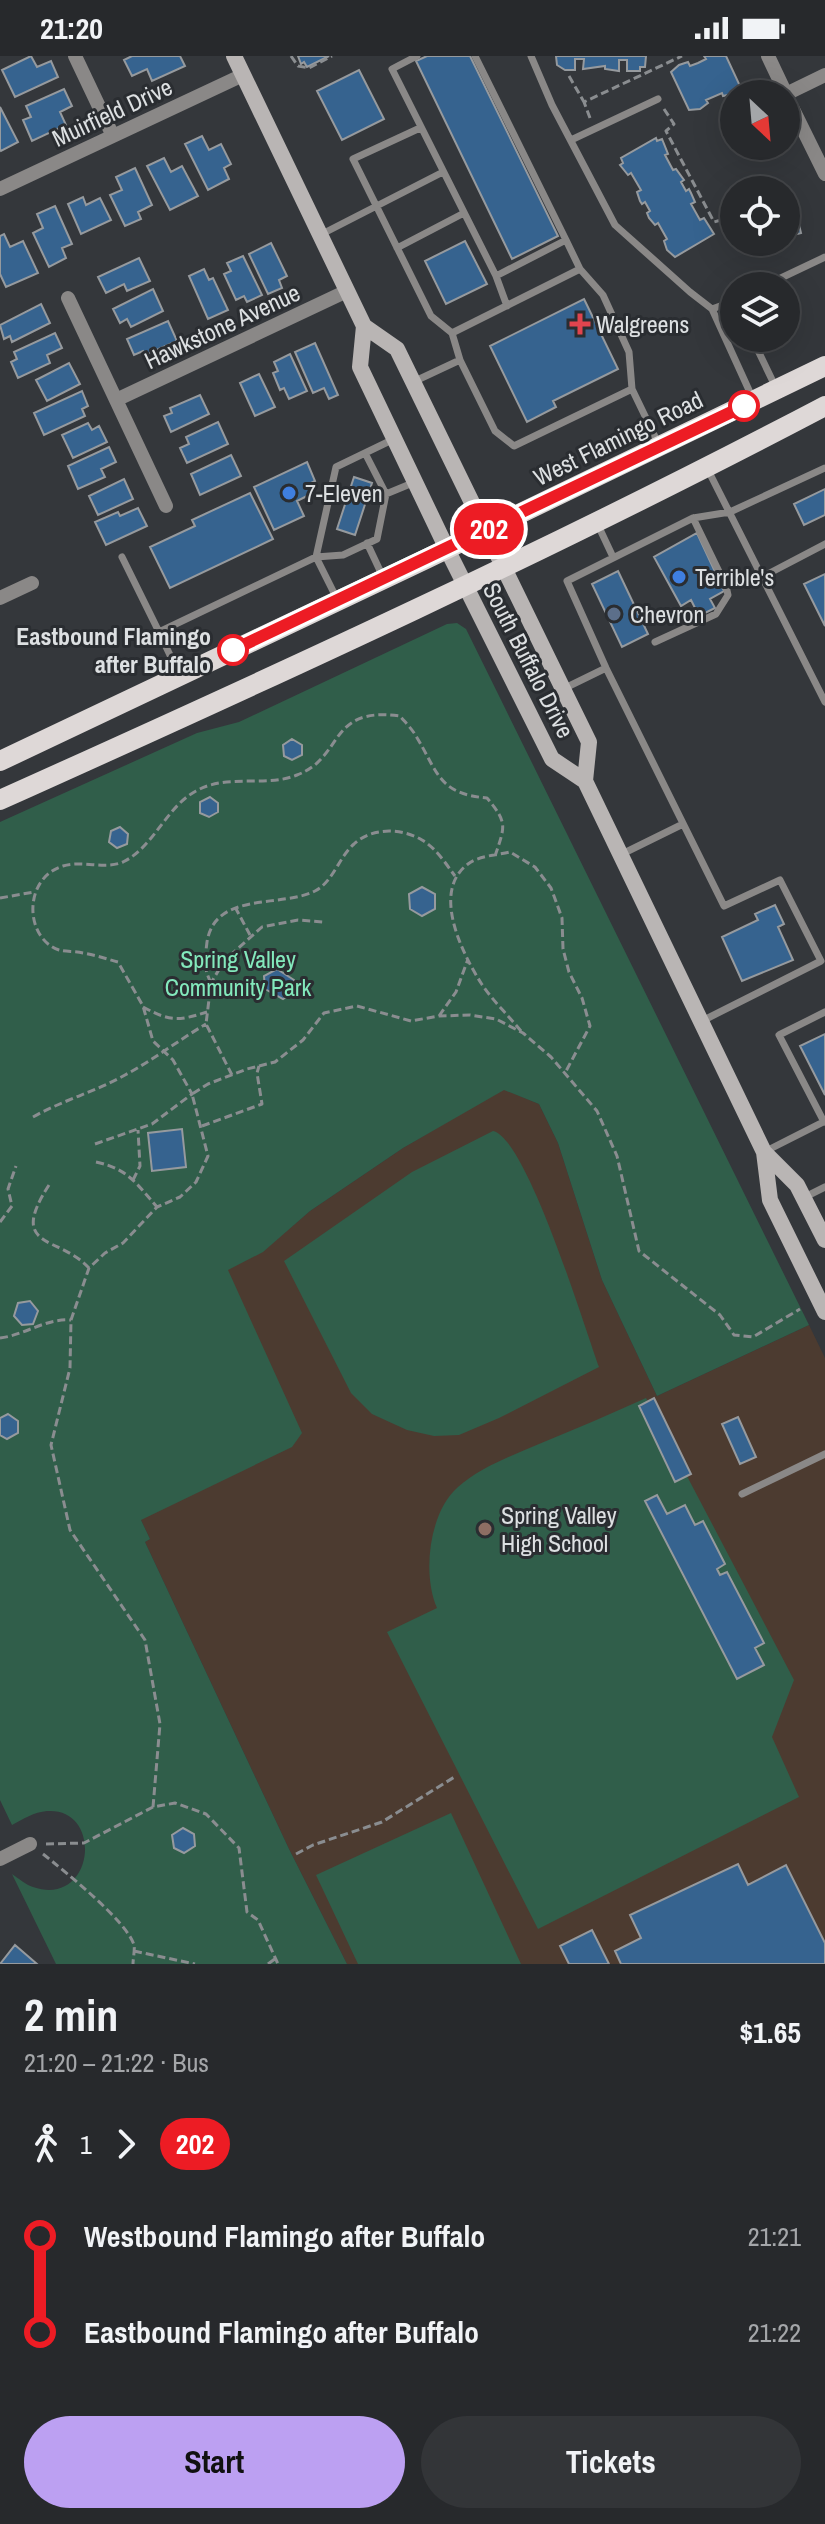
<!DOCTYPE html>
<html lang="en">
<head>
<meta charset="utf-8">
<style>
  :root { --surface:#27292c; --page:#333538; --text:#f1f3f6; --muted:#a4a6a9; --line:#434548; --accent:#bca0f2 }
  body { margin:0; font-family:"Archivo Narrow",sans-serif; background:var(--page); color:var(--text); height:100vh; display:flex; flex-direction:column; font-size:30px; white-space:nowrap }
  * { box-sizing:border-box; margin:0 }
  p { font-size:26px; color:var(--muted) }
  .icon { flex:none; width:44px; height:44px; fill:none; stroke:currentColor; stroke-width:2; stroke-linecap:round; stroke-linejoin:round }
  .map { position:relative; height:1908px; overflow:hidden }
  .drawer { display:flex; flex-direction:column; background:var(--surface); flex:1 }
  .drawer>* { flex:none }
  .badge { padding:0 16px; border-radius:26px; font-size:28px; line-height:52px }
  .needle { width:52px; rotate:154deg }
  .buttons { position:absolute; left:720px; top:24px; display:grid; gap:16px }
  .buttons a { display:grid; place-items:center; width:80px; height:80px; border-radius:50%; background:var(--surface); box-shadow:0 8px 32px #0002,0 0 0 2px var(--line); font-size:40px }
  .map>.badge { position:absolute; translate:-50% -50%; box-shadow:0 0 0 4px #fff }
  .legs { display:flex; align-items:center; gap:12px; height:88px; padding:0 24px; font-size:26px }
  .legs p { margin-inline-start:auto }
  .summary { display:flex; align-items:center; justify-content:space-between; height:136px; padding:0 24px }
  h1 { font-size:44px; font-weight:700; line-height:60px }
  .button { display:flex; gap:16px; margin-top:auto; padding:16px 24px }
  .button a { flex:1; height:92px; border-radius:48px; background:var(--accent); color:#111; font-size:32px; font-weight:700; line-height:92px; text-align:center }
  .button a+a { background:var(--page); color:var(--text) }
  ul { padding:0 24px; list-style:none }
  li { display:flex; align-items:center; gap:28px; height:96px; font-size:30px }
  li i { display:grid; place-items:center; width:12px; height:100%; margin:0 10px; background:currentColor }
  li i::after { content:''; width:20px; height:20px; margin:-10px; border:6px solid; border-radius:50%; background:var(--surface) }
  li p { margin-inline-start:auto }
  li:first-child i { background:linear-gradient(#0000 50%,currentColor 0) }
  li:last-child i { background:linear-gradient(currentColor 50%,#0000 0) }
  .status { display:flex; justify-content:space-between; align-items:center; height:56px; padding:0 40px; background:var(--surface); direction:ltr }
  .status svg { height:22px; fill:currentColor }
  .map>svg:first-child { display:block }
  .education { fill:#4c3b30 }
  .green { fill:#305e4a }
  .building { fill:#36638f; stroke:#969a9e; stroke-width:2 }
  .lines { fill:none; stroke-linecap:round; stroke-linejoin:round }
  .path { stroke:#8a8d90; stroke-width:3; stroke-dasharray:8 4; stroke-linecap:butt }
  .lane { stroke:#8a8887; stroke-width:7 }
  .street { stroke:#8a8887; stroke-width:14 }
  .secondary { stroke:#b9b5b4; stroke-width:16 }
  .primary { stroke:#ded8d7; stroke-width:20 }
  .line-1-casing { stroke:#fff; stroke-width:18 }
  .line-1 { stroke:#ed1c24; stroke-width:12 }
  .health-dot { fill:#e0444e; stroke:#2a2d31; stroke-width:3 }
  .stop-1-dot { fill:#fff; stroke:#ed1c24; stroke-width:4 }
  .shop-dot { fill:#3f7fe0; stroke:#2a2d31; stroke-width:3 }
  .service-dot { fill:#5c6f8a; stroke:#2a2d31; stroke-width:3 }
  .education-dot { fill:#8d6e63; stroke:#2a2d31; stroke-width:3 }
  .labels { text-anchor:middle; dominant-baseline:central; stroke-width:6; stroke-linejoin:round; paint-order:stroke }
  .street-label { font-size:24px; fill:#dde0e2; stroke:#2a2d31 }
  .poi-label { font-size:24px; fill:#dde0e2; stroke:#2a2d31; text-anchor:start }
  .stop-label { font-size:24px; font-weight:bold; fill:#dde0e2; stroke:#2a2d31; text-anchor:end }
  .park-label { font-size:24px; fill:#83e9bc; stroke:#2a2d31 }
</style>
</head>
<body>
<div class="status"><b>21:20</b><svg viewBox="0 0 49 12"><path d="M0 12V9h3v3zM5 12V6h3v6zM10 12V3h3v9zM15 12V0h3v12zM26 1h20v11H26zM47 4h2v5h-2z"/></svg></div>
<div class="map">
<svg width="825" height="1908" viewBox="0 0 825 1908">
  <rect width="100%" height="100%" fill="#34373b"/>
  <path class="education" d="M503,1033L539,1048L558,1087L602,1224L657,1340L809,1269L825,1302V1908H347L289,1793L145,1486L150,1483L141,1464L201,1227L262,1196L310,1155L403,1092Z"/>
  <path class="green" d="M457,567L466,573L809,1269L657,1340L602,1224L558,1087L539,1048L504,1034L403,1092L310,1155L263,1196L228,1214L302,1377L292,1391L141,1464L150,1483L145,1486L289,1793L347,1908H56L12,1818C18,1822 26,1829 33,1831C95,1852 104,1751 47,1755C34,1756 23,1763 12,1769L0,1744V766L197,677L239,666L447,568Z
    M493,1075C527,1082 585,1273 599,1311L499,1362L459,1379L434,1380L407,1374L372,1358L351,1337L284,1205L412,1116Z
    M646,1342L794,1624L772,1681L799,1741L538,1873L387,1576L437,1552C422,1518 429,1456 458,1431C481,1411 511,1400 539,1388C575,1373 611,1358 646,1342Z
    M451,1757L521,1908H358L316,1819Z"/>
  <path class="building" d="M31,0L37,11L51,5L58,21L15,41L2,14Z
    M132,0H180L185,10L152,25L147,13L132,20L124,4Z
    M298,0H329L307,11L304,6L301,8Z
    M427,0H470L558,180L512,203L416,5Z
    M556,0H646L645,11H640V15H627V4H619V15L605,13V10L583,13L584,3H575V14H565L557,9Z
    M704,0H726L740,30L732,38L723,40L722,37L706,44L708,47L700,53L689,54L671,16L679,9L688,6L690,10L698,7L706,3Z
    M359,14L384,63L342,84L317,35Z
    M64,33L72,50L60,56L66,69L32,85L23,64L31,61L26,50Z
    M0,51L18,86L1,95L0,93Z
    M202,80L209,94L221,88L231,108L224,112L229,123L208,134L185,88Z
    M656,82L657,85L662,83L668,98L665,99L673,114L676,113L684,124L681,126L686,135L689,133L691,137L695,146L691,148L700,164L704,162L714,178L675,201L667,194L664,185L667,183L658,167L655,169L649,162L647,157L650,155L645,146L642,148L640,145L637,136L641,134L631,117L628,119L620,109L623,107L621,102Z
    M164,102L171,116L182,110L198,140L170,154L147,110Z
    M135,112L152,149L138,156L141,163L125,170L110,139L122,134L116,121Z
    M791,136L801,177L786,181V137Z
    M83,141L86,149L100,142L111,164L81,178L68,148Z
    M55,150L72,188L62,192L66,202L49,211L33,177L43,172L37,158Z
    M4,178L10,191L23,185L38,217L6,231L0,218V180Z
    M465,185L487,228L446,248L425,205Z
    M739,186H766L767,191L755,194L753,188L740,191Z
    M271,187L287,220L279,224L282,232L268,238L249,198Z
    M243,200L262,239L247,246L244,240L236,244L224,218L231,215L227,207Z
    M139,202L150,225L127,235L124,228L106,237L98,221Z
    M204,213L209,224L213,222L228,254L208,263L189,220Z
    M153,233L163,255L131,271L127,263L120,267L113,253Z
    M584,243L618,313L553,345L556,351L527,366L490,290Z
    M41,248L50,267L12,286L10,280L4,283L0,269Z
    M168,265L177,285L145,299L143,295L134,299L127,283Z
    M55,277L62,292L47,299L50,307L18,322L11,306L17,303L14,296Z
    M315,287L338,339L329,343L324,332L313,337L295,296Z
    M290,298L307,335L289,343L284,332L280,334L273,317L278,315L274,306Z
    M69,307L80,328L47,345L36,324Z
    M259,318L275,351L255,360L240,327Z
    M82,335L88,350L82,353L85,360L44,379L34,357Z
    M200,339L209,358L171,376L164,360L172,357L170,352Z
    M218,366L228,388L187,407L180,392L189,388L186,381Z
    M88,367L92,374L99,370L107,386L73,402L62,379Z
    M109,391L116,406L101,413L105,421L78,433L68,410Z
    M231,399L241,420L200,439L191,418Z
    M307,406L315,425L307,429L311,438L297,445L304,460L274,474L254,431Z
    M354,421L372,427L355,479L337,473Z
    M124,423L133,443L98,459L89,440Z
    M825,433V459L804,469L794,448Z
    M250,437L273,483L170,532L150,491L195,470L192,464Z
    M138,452L147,470L106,489L95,466L118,456L120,460Z
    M697,477L724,535L710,543L715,552L699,560L691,544L681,550L654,501Z
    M618,515L648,578L622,591L592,528Z
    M825,518V570L804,528Z
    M292,683L302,689V699L292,704L284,700L283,689Z
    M210,741L218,747V756L209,761L200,757V746Z
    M120,771L128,778L127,788L117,792L109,786L111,775Z
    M422,831L435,838V853L422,860L410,853L409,838Z
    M775,849L784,868L778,871L793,904L742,925L722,881L758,864L755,858Z
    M277,913L294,924V936L283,943L265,933L264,920Z
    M825,978V1039L800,990Z
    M182,1073L186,1111L152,1115L148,1077Z
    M30,1245L38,1255L33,1268L22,1269L14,1260L18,1247Z
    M654,1342L691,1418L675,1426L639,1350Z
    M8,1358L18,1365V1377L7,1383L0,1379V1362Z
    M738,1361L756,1401L740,1408L722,1368Z
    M657,1439L667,1458L685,1449L695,1469L703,1465L725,1508L717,1513L720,1519L727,1516L764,1587L755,1592L764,1609L737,1623L645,1445Z
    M183,1772L194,1778L195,1790L184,1797L174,1792L172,1779Z
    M738,1808L748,1829L786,1809L825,1887V1908H621L615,1895L641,1882L630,1859Z
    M592,1874L609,1908H569L560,1890Z
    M15,1889L37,1908H0Z"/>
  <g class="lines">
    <path class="path" d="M291,0L298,10L309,12L332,0
      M569,20L584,46
      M664,53L674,68L666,75L714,166L721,164
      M590,62L584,46L682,0
      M0,842L34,836
      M235,851L250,879
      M211,927C203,911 205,903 207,886C215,835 281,852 315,835C333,826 339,801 354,788C372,771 402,772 422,784C436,792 446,808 455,820
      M143,951C171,966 178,965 207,956
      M439,960L456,936L468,903
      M521,975C508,959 492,944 481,927C462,897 431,835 468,808C478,800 497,799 510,796L535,811L551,832L562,862L563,893L569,916L582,942L590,970L565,1017
      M232,1019L206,968L211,927L224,905L262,871L298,864L323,866
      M33,1061C63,1044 95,1036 125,1019C153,1004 179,984 206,968
      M202,1070L262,1048L257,1017L259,1010
      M95,1088L152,1068L192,1038L173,1004L153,985L143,950L118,906C107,903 95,899 83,897C75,895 66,896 59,894C24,882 23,822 63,810C82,804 104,814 123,806C154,791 166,751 196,735C228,717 265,732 297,719C345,701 327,650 400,660C405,666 412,673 416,680C438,716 438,738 487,742C508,767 505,770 495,800
      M96,1106C128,1113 136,1127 157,1151
      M133,1124L140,1110L138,1074
      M49,1129C7,1194 59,1179 89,1212
      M0,1166L12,1150L8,1133L16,1110
      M0,1282C25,1279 46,1262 71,1264
      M153,1751L160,1668L145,1584L70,1474L51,1389L70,1312L71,1264L89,1212L105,1197L123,1187L157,1151L180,1141L196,1126L208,1100L192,1038L208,1028L247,1013L275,1006L303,984L324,957L357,950L411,965L439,960L470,959L496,963L523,977L551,1001L597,1055L617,1100L639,1195L720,1259L734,1279L753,1281L800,1253
      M46,1788L84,1787L153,1751L175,1747L206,1758L239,1792L247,1856L258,1864L278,1908
      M43,1798C63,1814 127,1865 134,1889C135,1894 133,1903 133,1908
      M296,1798L313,1789L382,1766L456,1720
      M134,1895L195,1908
      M268,1908L276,1902"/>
    <path class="lane" d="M417,0L392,13L496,220L566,184L475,0
      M531,0L552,49L615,169L690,236L712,253L753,343
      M420,72L353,103L431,260L452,277
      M571,84L658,43
      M320,179L443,116
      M566,184L580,213
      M397,192L464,157
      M496,220L507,250
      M764,230L825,201
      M712,253L734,245
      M752,282L776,332
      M413,326L460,304
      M632,333L629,296L603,239L580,213L452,277L460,304L495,375L514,390L632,333L659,389
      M365,397L386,438
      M707,412L825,646
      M597,467L613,501
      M367,487L383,521
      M122,501L159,576
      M764,520L825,488
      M336,541L316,501L336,411L394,383
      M655,586L716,558L728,539L726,530L693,462
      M179,618L159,576L316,501L343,499L377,483L386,438L415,426
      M563,633L606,612
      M622,798L683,768
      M702,965L821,905L780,824L724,850L606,612L567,525L693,462L730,456L825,412
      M824,1066L779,979L825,956
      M764,1096L825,1065
      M805,1141L825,1131
      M742,1438L825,1398"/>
    <path class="street" d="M75,0L113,80
      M768,0L786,38L825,19
      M786,39L825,118
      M0,133L243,19
      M68,242L166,450
      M116,344L347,235
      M0,542L32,527
      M0,1803L30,1788"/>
    <path class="secondary" d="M234,0L364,270L397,293L563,633L589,686L585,725
      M364,270L360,311L447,493L552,703L585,725L764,1096L770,1144L825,1256
      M764,1096L797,1129L825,1184"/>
    <path class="primary" d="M0,705L426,503L825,310
      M0,744C278,619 555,492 825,350"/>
  </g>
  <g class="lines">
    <defs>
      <path id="line-1" d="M233,594L744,350"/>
    </defs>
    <use href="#line-1" class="line-1-casing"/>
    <use href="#line-1" class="line-1"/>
  </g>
  <path class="health-dot" d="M576 256h8v8h8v8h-8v8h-8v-8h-8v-8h8z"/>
  <g class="stop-1-dot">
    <circle cx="744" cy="350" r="14"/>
    <circle cx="233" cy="594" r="14"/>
  </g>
  <g class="shop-dot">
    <circle cx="289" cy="437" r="8"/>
    <circle cx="679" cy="521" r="8"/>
  </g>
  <circle class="service-dot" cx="614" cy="558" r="8"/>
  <circle class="education-dot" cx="485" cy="1473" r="8"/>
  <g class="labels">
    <g class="street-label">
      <text transform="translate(112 56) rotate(-25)">Muirfield Drive</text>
      <text transform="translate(222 270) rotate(-25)">Hawkstone Avenue</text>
      <text transform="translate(618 382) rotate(-26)">West Flamingo Road</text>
      <text transform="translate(529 604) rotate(63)">South Buffalo Drive</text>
    </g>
    <g class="poi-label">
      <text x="596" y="268">Walgreens</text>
      <text x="305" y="437">7-Eleven</text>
      <text x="695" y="521">Terrible's</text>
      <text x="630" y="558">Chevron</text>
      <text x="501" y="1459">Spring Valley<tspan x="501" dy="28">High School</tspan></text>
    </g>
    <g class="stop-label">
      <text x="211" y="580">Eastbound Flamingo<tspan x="211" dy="28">after Buffalo</tspan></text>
    </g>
    <g class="park-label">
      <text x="238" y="903">Spring Valley<tspan x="238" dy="28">Community Park</tspan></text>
    </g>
  </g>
</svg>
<div class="buttons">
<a><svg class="needle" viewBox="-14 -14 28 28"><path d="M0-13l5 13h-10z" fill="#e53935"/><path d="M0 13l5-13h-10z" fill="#a4a6a9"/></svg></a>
<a><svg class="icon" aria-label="locate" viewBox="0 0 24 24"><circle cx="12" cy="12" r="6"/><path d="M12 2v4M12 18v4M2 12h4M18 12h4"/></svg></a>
<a><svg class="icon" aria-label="layers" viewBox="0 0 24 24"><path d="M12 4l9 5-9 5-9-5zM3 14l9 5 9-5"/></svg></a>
</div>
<b class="badge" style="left:489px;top:473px;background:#ed1c24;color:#fff">202</b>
</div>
<section class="drawer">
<div class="summary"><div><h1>2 min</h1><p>21:20 – 21:22 · Bus</p></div><b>$1.65</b></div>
<div class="legs"><svg class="icon" aria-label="walk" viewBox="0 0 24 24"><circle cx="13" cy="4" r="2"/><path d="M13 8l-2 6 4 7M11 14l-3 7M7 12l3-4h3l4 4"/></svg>1<svg class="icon" aria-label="forward" viewBox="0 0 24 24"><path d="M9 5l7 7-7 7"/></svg><b class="badge" style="background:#ed1c24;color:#fff">202</b></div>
<ul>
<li><i style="color:#ed1c24"></i><b>Westbound Flamingo after Buffalo</b><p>21:21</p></li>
<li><i style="color:#ed1c24"></i><b>Eastbound Flamingo after Buffalo</b><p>21:22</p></li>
</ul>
<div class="button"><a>Start</a><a>Tickets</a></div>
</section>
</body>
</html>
